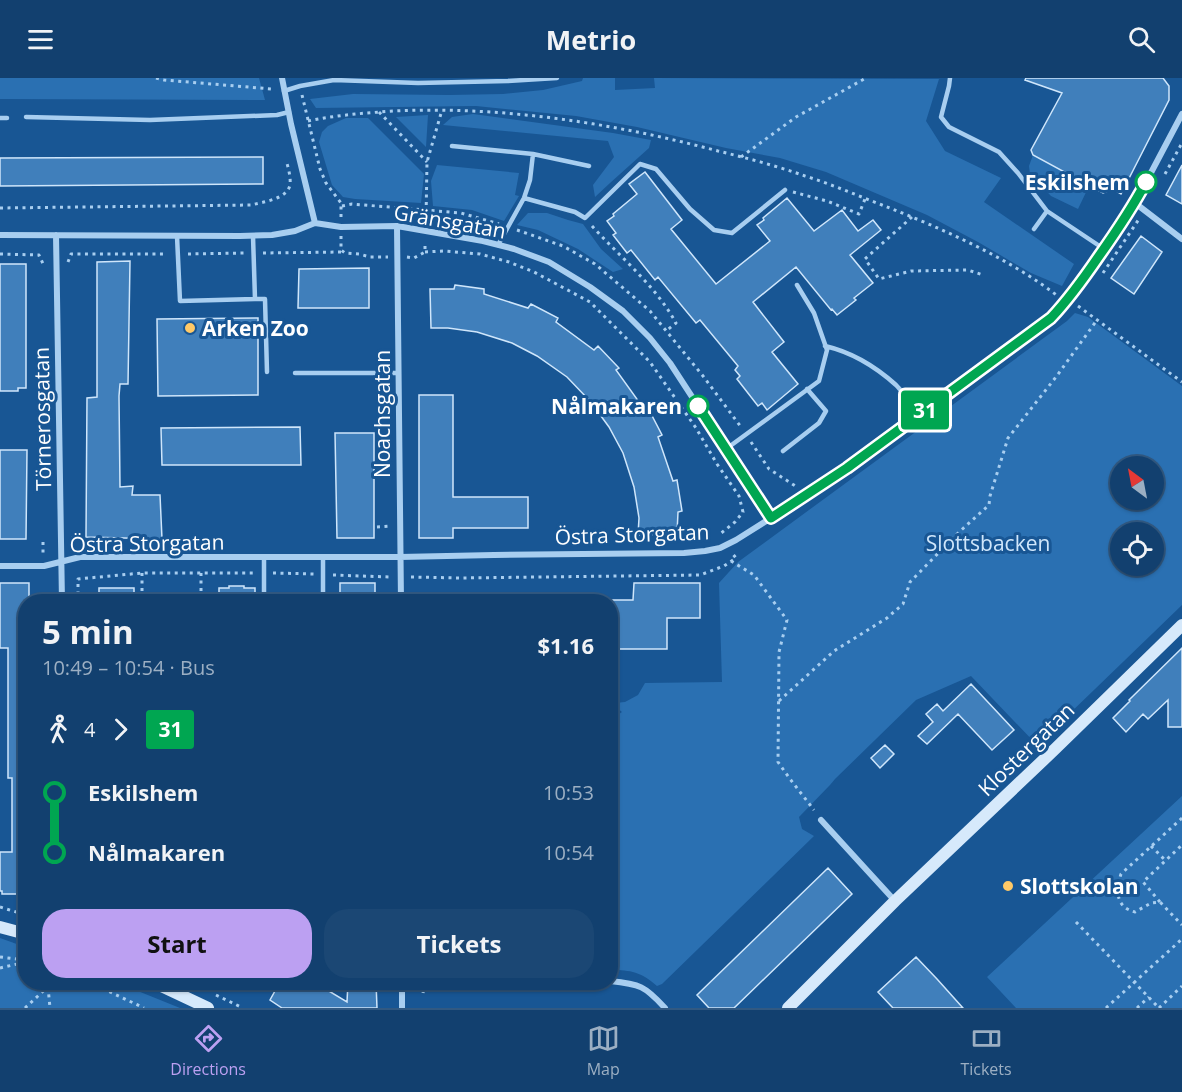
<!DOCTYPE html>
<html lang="en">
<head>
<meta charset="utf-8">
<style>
  :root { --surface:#12406f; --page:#1b4774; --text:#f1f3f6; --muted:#9cafc3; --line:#315982; --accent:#bca0f2 }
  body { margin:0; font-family:"Open Sans",sans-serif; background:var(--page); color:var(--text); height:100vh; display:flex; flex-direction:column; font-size:22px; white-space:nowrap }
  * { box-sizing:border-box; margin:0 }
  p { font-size:20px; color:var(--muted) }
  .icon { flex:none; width:33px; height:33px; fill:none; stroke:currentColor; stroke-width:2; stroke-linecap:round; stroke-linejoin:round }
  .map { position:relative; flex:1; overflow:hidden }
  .details { position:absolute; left:18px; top:516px; width:600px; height:396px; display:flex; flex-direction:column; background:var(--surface); border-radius:24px; box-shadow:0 2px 4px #0004,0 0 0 2px var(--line) }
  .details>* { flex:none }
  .badge { padding:0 12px; border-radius:4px; font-size:21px; line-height:39px }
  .needle { width:39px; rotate:328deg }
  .tools { position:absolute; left:1110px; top:378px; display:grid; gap:12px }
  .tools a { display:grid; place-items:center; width:54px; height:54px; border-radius:50%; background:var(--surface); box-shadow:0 2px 4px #0004,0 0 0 2px var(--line); font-size:30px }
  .map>.badge { position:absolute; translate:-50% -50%; box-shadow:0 0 0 3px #fff }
  .legs { display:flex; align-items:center; gap:9px; height:66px; padding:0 24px; font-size:20px }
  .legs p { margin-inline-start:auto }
  .summary { display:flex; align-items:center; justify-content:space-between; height:102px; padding:0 24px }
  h1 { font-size:33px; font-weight:700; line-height:45px }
  .primary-button { display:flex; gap:12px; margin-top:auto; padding:12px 24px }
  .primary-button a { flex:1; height:69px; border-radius:24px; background:var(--accent); color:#111; font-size:24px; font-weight:700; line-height:69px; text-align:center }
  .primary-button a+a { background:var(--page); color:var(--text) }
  ul { padding:0 24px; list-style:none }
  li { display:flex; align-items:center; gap:21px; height:60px; font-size:22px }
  li i { display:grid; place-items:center; width:9px; height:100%; margin:0 8px; background:currentColor }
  li i::after { content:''; width:15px; height:15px; margin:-8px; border:4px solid; border-radius:50%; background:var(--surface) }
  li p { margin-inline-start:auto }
  li:first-child i { background:linear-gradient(#0000 50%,currentColor 0) }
  li:last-child i { background:linear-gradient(currentColor 50%,#0000 0) }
  header { display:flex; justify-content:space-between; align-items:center; height:78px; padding:0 24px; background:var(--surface); font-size:27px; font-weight:700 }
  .tab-bar { display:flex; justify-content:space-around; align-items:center; height:84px; border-top:2px solid var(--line); background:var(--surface); font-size:16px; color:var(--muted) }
  .tab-bar a { display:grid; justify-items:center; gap:3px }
  .tab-bar .selected { color:var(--accent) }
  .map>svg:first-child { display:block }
  .green { fill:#2a70b2; fill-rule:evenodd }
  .building { fill:#407fbb; stroke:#cfe6fb; stroke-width:1.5 }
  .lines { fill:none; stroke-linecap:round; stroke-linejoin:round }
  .path { stroke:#a8cef0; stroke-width:3; stroke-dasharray:3 4.5; stroke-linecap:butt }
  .lane { stroke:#a8cef0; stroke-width:4.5 }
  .street { stroke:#a8cef0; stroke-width:6 }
  .secondary { stroke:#d6e9fb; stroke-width:12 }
  .line-1-casing { stroke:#fff; stroke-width:14 }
  .line-1 { stroke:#00a651; stroke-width:9 }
  .stop-1-dot { fill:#fff; stroke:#00a651; stroke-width:3 }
  .poi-dot { fill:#ffc967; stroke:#185694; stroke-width:2 }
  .labels { text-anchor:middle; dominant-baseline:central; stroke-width:6; stroke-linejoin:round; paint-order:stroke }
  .stop-label { font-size:21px; font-weight:bold; fill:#fff; stroke:#185694; text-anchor:end }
  .street-label { font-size:21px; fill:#fff; stroke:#185694 }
  .poi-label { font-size:21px; font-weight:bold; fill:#fff; stroke:#185694; text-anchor:start }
  .park-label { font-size:21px; fill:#cfe6fb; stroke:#185694 }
</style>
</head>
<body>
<header><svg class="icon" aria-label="menu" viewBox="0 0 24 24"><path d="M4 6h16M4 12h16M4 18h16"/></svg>Metrio<svg class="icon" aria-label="search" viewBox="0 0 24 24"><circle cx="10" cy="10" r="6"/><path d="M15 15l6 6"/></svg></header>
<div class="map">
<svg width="1182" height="930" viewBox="0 0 1182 930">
  <rect width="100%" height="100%" fill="#185694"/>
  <path class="green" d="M0,0H259L265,22L0,21Z
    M583,0H615V12L655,10L654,0L939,1L926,43L945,73L1001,100L984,124L1074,186L1062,208L1031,195L978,164L927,137L826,94L780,80L726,70L637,49L576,38L476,28L316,30L310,21L353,16L449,17L503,16L543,12L582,3Z
    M473,36L613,55L651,62L649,70L610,105L595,119L593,107L614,79L608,63L443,47L452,39Z
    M428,37L426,69L396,39Z
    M346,40H368L424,96L421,125L355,121L343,119L332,107L319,64L322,54L328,48Z
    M1033,77L1089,108L1078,131L1051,118L1030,96L1029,88Z
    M437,87L519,95L515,117L519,118L504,143L472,132L433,128L431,103Z
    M528,135H547L568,142L583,146L601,171L623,191L613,194L578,171L538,152L517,147Z
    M1075,235L1088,239L1182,308V527L1037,667L971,598L916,622L835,701L830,707L799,739L802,751L814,758L662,906L657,908C641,894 631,892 611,892L610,635L616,638L622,634L616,629L615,625L625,624L638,617L645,605L722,604L719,505L738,484L1067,243ZM1120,388H1154V422H1120ZM1120,454H1154V488H1120Z
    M1182,718V930H1016L987,899Z
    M0,860L25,869L26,904L118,905L180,930H0Z"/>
  <path class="building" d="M1026,0H1163L1169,8V22L1121,116L1113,111L1103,115L1033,77L1031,72L1062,15L1025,2Z
    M263,79V106L0,108V80Z
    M1182,87V126L1166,117Z
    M645,94L682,142L671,151L716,206L770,163L757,147L764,142L763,140L787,120L814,153L842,132L858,153L873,142L881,152L850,177L873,205L854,220L856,222L837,237L832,231L831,232L796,189L753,224L784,264L772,274L798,306L767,332L762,325L758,328L737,301L740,298L735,292L738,288L700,242L696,245L658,199L655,202L631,172L627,175L613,157L616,155L607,143L614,138L613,136L637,116L629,106Z
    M1141,158L1162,174L1134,216L1111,200Z
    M130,183L128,306H120L119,318L120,409L133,408L132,417H160L162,461L86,459L87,320L97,319V184Z
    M0,186H26V310H18V313H0Z
    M369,190V230H298L299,191Z
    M455,207L484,211V216L528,230L531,226L558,240L556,244L594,272L598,268L619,290L616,292L644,331L648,330L662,357L658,359L673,403L677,402L682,433L678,434L677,456L638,457L639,440L634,409L623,375L609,349L598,334L588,321L567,299L537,278L512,265L477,254L448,250H431L430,211H454Z
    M258,240V317L158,318L157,241Z
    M419,317H453V419H528V450H453V460H419Z
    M300,349L301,387H162L161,350Z
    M335,355H374V460H337Z
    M0,372H27L26,461H0Z
    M0,505H29V524H26L25,816H2V813H0V774H12V700H8V570H0Z
    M340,505H375V524H340Z
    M634,505H700V540H667V571H610V522H633Z
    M229,508H244V510H255V524H219V510H229Z
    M99,510H134V524H99Z
    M1182,570V649H1168V622L1148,641L1143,636L1126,654L1113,640L1130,623L1129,622Z
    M971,606L1014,652L992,672L958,636L927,666L918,658L933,644L926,636L937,626L943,633Z
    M885,667L894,676L880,690L871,680Z
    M828,790L852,816L734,930H709L697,917Z
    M916,879L937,901L963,930H893L878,914Z
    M280,904H314L347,924L348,904H376L377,930H282L270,922Z"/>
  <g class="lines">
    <path class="path" d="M156,0L164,2L271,11
      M302,17L320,91L326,105L341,125V139
      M379,34L427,84
      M308,43C337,37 365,35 394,33C503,28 613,45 718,73C747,80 777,88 805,98C831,106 856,117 882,127C941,150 1009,180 1059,219
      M741,79L796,39L866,0
      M1165,96L1182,65
      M793,114L827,123L859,136L865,121
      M342,128L352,126L461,135L499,146
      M0,130L251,127C263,124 287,121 290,107C291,99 288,89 286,82
      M912,139L865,181L879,201L911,193L968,192L983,197
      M426,142L427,84L442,32
      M592,148C621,180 655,207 676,245L666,253
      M517,152L563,168L595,186L650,233L703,298L741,349
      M341,158V172L345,175L359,176L370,179H388
      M425,174L443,173L480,176L509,184L534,194L590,224L650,284L696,350L717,386L739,418L743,434L735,444L720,456
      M263,175L343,174
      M0,176L39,177L44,188
      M188,176L245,175
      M407,179L414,180L425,174V164
      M68,184L71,176H167
      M1103,195L1139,141
      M1078,228L1182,304
      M751,364L769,391L797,409
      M377,449L391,448
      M71,460H81
      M43,464V478
      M731,483L754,497L787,542L779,574L778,684L790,701L814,732
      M142,495V524
      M201,495V524
      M273,495L314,496
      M333,497L389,499
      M411,499L460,500L700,497L724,488L736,480L732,475
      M78,524V501L142,495H254
      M779,623L834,573L887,540L903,526L910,504L957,456L989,427L990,418L1008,360L1056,299L1097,242
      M1182,740L1121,796C1116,812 1115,829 1135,834L1151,825L1160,824L1182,847
      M1151,768L1166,783
      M1160,824L1143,804L1182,767
      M0,829L26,837
      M1076,844L1159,930
      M0,879L25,882
      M0,890L26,884
      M89,904L144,930
      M48,909L50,930
      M423,915L425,904
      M216,917L243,930
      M25,930L53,904
      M1106,930L1182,861
      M1137,930L1149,919
      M1159,930L1182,908"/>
    <path class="lane" d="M950,0L949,8L941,39L949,49L999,74L1018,95L1047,133L1104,171
      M284,13L300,8L334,2L418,5L508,3L557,0
      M26,39L150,42L277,37L289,34
      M0,40H7
      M452,68L533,76L589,88
      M524,120L575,134L585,140L640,86L656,91L690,131L714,152L732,155L785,112
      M1034,151L1047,133
      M177,158L180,223L255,221L253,158
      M498,167L524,120L530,102L533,76
      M255,221H265L267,294
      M825,268C851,274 876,289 896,307C904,315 911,327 919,337
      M295,295H398
      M726,371L819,303L827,272L814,235L797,207
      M783,373L819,345L826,333L807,311
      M323,479V524
      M264,524V479"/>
    <path class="street" d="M282,0L291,46L315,145
      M1135,125L1182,161
      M397,148L401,524
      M0,157L240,158L272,157L295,153L315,145L341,149L397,148L483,163L514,171L549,184L590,209L623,233L650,260L670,285L771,440
      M56,157L62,524
      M0,488H44L80,479H400L494,477L684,475L705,473L720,470L736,462L771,440L847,390L1051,240L1068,223L1135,125L1182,36
      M821,742L895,823
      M610,903C640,906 645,908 665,930
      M402,930V904"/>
    <path class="secondary" d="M0,849L26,856
      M153,904L208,930
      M788,930L895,823L1055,671L1182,547"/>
  </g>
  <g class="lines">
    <defs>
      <path id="line-1" d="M698,328L771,440L847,390L1051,240C1069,221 1084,200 1099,178C1116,154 1132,130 1146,104"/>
    </defs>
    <use href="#line-1" class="line-1-casing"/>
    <use href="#line-1" class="line-1"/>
  </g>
  <g class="stop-1-dot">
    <circle cx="1146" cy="104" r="10"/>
    <circle cx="698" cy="328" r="10"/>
  </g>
  <g class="poi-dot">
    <circle cx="190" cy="250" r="6"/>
    <circle cx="1008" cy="808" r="6"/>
  </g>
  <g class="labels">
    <g class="stop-label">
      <text x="1130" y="104">Eskilshem</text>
      <text x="682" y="328">Nålmakaren</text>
    </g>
    <g class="street-label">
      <text transform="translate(450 143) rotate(10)">Gränsgatan</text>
      <text transform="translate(382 336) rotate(-90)">Noachsgatan</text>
      <text transform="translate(42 341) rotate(-91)">Törnerosgatan</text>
      <text transform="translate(632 456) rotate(-2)">Östra Storgatan</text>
      <text transform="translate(147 465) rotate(-1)">Östra Storgatan</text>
      <text transform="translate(1026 671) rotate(-44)">Klostergatan</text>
    </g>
    <g class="poi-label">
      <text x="202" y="250">Arken Zoo</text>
      <text x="1020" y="808">Slottskolan</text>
    </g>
    <g class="park-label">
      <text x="988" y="465">Slottsbacken</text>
    </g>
  </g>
</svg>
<div class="tools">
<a><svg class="needle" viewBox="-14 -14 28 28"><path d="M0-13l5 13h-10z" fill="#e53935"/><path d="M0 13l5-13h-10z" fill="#9cafc3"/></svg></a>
<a><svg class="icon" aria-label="locate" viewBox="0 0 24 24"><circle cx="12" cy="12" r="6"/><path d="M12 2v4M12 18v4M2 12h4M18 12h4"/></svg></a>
</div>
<b class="badge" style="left:925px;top:332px;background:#00a651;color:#fff">31</b>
<section class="details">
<div class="summary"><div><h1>5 min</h1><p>10:49 – 10:54 · Bus</p></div><b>$1.16</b></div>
<div class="legs"><svg class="icon" aria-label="walk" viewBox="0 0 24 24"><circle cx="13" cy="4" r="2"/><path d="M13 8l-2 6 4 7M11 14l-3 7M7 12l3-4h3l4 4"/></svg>4<svg class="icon" aria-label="forward" viewBox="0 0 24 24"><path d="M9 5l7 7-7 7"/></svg><b class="badge" style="background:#00a651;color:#fff">31</b></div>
<ul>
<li><i style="color:#00a651"></i><b>Eskilshem</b><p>10:53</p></li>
<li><i style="color:#00a651"></i><b>Nålmakaren</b><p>10:54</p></li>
</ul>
<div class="primary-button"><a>Start</a><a>Tickets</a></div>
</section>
</div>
<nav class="tab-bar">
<a class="selected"><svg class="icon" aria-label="directions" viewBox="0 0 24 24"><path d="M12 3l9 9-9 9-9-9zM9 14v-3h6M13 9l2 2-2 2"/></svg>Directions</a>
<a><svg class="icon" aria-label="map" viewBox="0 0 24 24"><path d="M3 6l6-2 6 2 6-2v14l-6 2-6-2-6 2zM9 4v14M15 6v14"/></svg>Map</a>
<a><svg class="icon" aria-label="tickets" viewBox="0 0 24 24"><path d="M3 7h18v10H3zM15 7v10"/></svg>Tickets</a>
</nav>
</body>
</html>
